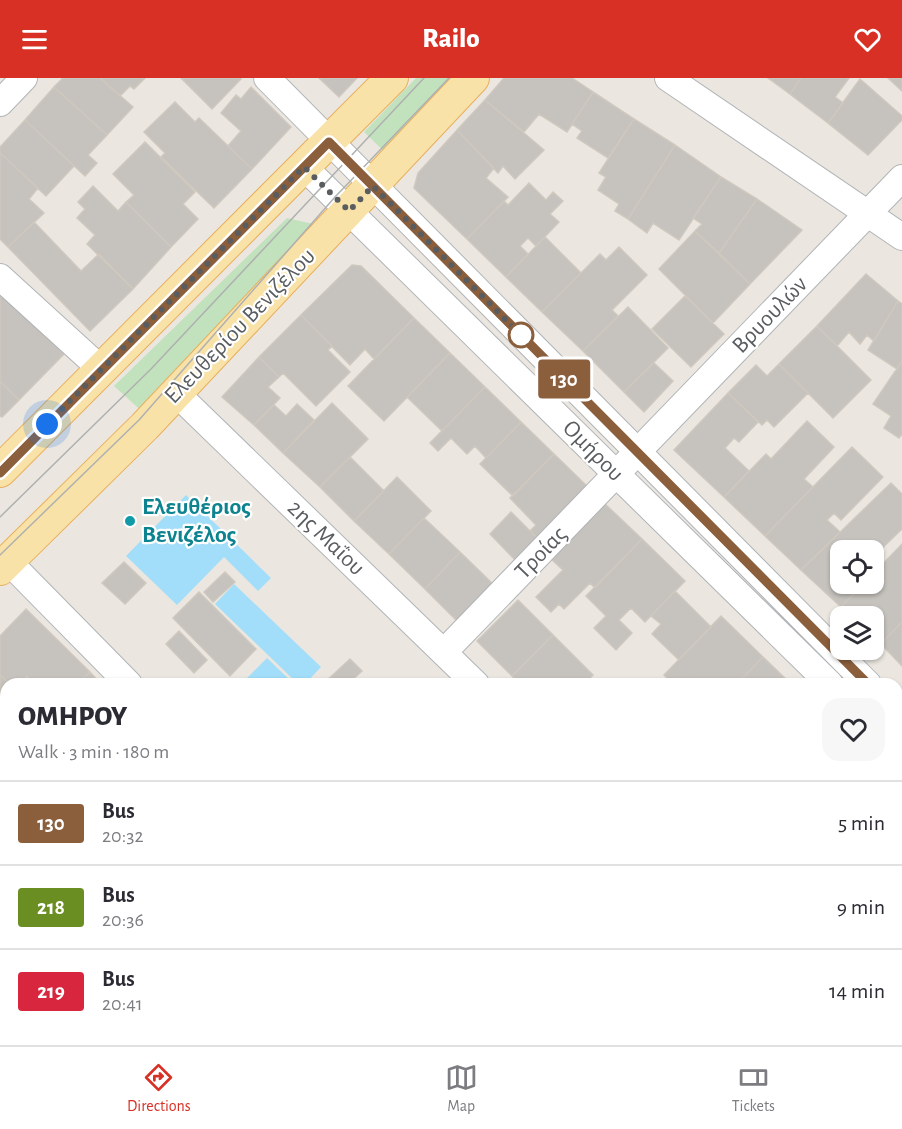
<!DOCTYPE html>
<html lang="en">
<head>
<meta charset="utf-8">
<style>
  :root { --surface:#fff; --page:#f7f7f7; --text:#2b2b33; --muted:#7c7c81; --line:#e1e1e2; --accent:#d93025 }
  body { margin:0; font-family:"Alegreya Sans",sans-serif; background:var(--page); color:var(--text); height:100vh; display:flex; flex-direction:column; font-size:22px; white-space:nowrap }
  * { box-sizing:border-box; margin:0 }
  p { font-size:20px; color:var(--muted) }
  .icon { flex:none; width:33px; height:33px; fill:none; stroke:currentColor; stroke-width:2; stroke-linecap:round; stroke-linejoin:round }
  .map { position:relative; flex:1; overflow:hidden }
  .details { position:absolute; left:0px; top:600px; width:903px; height:368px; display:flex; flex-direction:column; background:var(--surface); border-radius:18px 18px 0 0; box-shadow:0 2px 4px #0004 }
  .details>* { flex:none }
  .badge { padding:0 12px; border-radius:4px; font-size:21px; line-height:39px }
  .tools { position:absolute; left:830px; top:462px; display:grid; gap:12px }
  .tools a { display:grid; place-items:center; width:54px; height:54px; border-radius:12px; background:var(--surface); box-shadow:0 2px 4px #0004; font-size:30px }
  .you { position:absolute; width:30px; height:30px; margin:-15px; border:4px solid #fff; border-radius:50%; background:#1a73e8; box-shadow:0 0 0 9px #1a73e833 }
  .map>.badge { position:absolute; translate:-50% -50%; box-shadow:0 0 0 3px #fff }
  .round { display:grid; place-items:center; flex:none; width:63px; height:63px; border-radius:18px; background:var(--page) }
  .overview { display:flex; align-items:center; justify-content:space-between; height:102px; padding:0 18px }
  h1 { font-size:28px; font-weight:800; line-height:45px }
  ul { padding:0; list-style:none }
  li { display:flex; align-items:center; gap:18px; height:84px; padding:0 18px; border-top:2px solid var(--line) }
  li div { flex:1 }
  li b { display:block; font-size:22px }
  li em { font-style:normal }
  li .badge { min-width:66px; font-weight:700; text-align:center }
  header { display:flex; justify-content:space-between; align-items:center; height:78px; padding:0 18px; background:var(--accent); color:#fff; font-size:27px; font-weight:800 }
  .menu { display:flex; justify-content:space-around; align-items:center; height:84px; border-top:2px solid var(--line); background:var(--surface); font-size:16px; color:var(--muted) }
  .menu a { display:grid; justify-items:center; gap:3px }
  .menu .active { color:var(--accent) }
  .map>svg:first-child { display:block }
  .green { fill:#c2e2be }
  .water { fill:#a2def9 }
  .building { fill:#c6c2bd; stroke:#cfc8bf; stroke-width:1.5 }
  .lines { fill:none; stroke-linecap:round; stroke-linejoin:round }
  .minor-casing { stroke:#b1b4b7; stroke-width:28 }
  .major-casing { stroke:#e8af5d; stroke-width:34 }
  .minor { stroke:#fff; stroke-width:26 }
  .major { stroke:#f9e2a7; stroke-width:32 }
  .tram { stroke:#afb0b0; stroke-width:1.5 }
  .line-casing { stroke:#fff; stroke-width:14 }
  .line { stroke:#8b5e3c; stroke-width:9 }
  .walk { stroke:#595d60; stroke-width:6; stroke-dasharray:0 10.8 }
  .stop-dot { fill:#fff; stroke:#8b5e3c; stroke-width:3 }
  .culture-dot { fill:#0f9aa8; stroke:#fff; stroke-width:2 }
  .labels { text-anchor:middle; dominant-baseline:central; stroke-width:4.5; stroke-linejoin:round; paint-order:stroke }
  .street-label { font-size:24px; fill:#595d60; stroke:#fff }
  .culture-label { font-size:24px; font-weight:bold; fill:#0d838f; stroke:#fff; text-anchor:start }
</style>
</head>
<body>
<header><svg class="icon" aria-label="menu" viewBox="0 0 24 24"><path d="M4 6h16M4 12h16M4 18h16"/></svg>Railo<svg class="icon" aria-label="heart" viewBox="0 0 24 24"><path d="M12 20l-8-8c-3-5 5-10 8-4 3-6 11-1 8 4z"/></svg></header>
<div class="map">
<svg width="902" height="967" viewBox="0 0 902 967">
  <rect width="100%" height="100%" fill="#ebe7e0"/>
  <path class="green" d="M416,0H466L391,80L364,54Z
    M287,140L322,148L147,338L114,308Z
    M109,962H226L221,967H115Z
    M721,962H770L765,967H737Z"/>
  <path class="water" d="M186,417L271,500L258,513L224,479L177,527L126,478Z
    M234,506L321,589L305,606H298L215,526Z
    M267,580L294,606H241Z"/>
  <path class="building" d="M63,0H100L133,29L107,57L54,9Z
    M100,0H145L134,11L130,8L120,18Z
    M181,0H239L241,1L212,31Z
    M319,0H357L339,19Z
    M504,0H572L593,14L567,54L539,36L524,54L485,22Z
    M768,0H801L790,16Z
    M801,0H849L835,19L843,25L828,45L790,16Z
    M888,0H902V13Z
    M860,1L902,38V42L868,77L828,45Z
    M54,9L107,57L88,77L97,85L85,98L25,42Z
    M251,9L291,49L252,91L228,68L241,53L221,35L236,17L241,21Z
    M593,14L634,41L608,80L577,60L582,53L572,46Z
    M485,22L544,72L515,101L503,88L498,95L457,52Z
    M175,24L195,44L199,40L252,91L214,130L161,79L165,75L144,54Z
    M634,41L675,67L628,141L615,133L619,126L598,112L606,99L599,95Z
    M25,42L74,88L46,118L0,75V69Z
    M457,52L494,90L486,100L508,119L467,161L414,110L418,95Z
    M145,64L195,114L183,126L198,141L171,169L126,124L134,117L113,96Z
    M675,67L721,99L679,162L653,145L647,155L628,141Z
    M0,75L38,110L29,121L44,135L8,169L0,161Z
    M721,99L757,121L719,175L695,153L702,146L693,140Z
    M529,105L546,122L553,114L563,123L550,136L559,144L536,168L528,160L520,168L528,176L506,199L467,161L504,123L508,127Z
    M93,108L118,133L126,124L171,169L133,211L87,166L95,157L77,140L85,131L78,124Z
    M757,121L802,152L750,206L719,175Z
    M34,144L81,193L99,176L133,211L90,253L8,169Z
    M695,153L750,206L713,245L659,191Z
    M545,159L581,195L542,234L506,199Z
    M619,169L647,197L612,232L618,238L583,273L542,234L600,176L606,182Z
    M352,187L361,188L414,240L374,281L365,271L350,287L301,237Z
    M866,196L898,223L874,263L867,257L860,266L849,254L837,268L817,248Z
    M0,214L64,276L19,322L0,303Z
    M685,218L724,256L691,289L652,251Z
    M898,223L902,226V283L897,291L868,272Z
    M628,229L668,270L624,314L583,273Z
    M301,237L332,268L328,272L350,294L316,328L283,295L279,299L259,279Z
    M414,240L450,275L384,343L348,308Z
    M817,248L871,302L833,340L779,286Z
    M450,275L485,309L442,353L407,319Z
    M259,279L279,299L268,309L280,320L254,347L222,319Z
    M902,283V356L899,360L884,350L891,338L873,326Z
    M654,285L673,303L644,334L624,314Z
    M779,286L808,315L774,349L767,342L762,347L728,315L756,287L767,298Z
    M0,303L19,322L2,339L0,338Z
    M485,309L521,344L486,380L475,368L467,376L451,360L438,373L430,365Z
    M728,315L758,344L739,364L734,360L725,370L749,393L724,419L674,372Z
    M332,325L368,361L320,409L283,375Z
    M297,326L314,342L283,375L254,347L274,327L286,338Z
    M807,343L834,369L804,401L813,409L765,458L724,419L766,376L771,381Z
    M521,344L554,376L513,418L480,386Z
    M852,369L883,399L841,442L834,435L827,442L840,454L801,492L765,458Z
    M554,376L590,411L539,462L530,453L536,447L510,420Z
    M350,379L384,413L354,443L320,409Z
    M397,399L431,433L389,476L354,443Z
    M891,405L902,416V451L873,479V472H840V506H864L841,529L801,492Z
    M604,425L642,461L595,510L590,505L564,531L559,526L551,534L536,519L563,492L550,480Z
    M511,434L539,462L517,484L490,456Z
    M424,440L460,474L425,511L389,476Z
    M642,461L685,503L645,544L631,530L619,542L632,555L616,572L594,550L606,538L586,518Z
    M902,466V544L881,566L873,559V538H851L841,529L864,506H873V496Z
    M460,474L495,508L459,545L425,511Z
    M124,484L146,505L125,526L102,505Z
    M225,494L235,504L213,524L204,514Z
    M675,513L711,549L679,582L652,556L661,546L651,538Z
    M199,514L256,571L230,598L173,540Z
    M518,522L553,557L512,598L477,563Z
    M26,531L90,594L78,606H35L27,598L19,606H10L0,597V558Z
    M721,538L763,579L737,606H697L694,600L688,606H673L664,597Z
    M902,544V588L881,566Z
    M179,553L207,582L194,595L166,566Z
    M553,557L593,597L584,606H520L512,598Z
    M763,579L791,606H737Z
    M350,581L362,593L348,606H323Z
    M90,594L101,606H78Z
    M0,597L10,606H6V648L0,654Z
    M897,710L902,715V788L897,793Z
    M0,780L6,786V850L0,856Z
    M898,874L902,878V949L897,954Z
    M902,949V967H887L890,962H897V954Z
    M226,962H242L247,967H221Z
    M251,962H345L339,967H256Z
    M367,962H440L435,967H368L365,964Z
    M440,962H457L463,967H435Z
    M622,962H662L668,967H627Z"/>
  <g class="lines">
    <defs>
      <path id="minor" d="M267,0L868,606
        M668,0L902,159
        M0,25L24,0
        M304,89L830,606
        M0,199L102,292
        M176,315L476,606
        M8,483L129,606
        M444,574L902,100
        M897,635L902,640
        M897,672L902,677
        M897,700L902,695
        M0,882L6,876
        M0,900L6,906
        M0,931L6,925
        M61,962L67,967
        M483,962L488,967
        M843,962L849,967
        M131,967L137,962
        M197,967L203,962"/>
      <path id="major" d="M0,393L392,0
        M0,491L145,348L473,0"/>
    </defs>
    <use href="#minor" class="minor-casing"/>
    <use href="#major" class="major-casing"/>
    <use href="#minor" class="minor"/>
    <use href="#major" class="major"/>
    <path class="tram" d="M0,439L151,291L424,0
      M0,477L139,342L335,119L449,0"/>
  </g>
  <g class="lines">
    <defs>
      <path id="line" d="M0,395L329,64L868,606"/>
    </defs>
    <use href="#line" class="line-casing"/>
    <use href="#line" class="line"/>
    <path class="walk" d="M47,346L304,89L349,133L373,108L525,261L521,257"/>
  </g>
  <circle class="stop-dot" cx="521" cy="257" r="12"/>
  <circle class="culture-dot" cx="130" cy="443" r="6"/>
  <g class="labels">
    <g class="street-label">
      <text transform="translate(770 237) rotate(-46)">Βρυουλών</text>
      <text transform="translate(240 248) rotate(-46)">Ελευθερίου Βενιζέλου</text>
      <text transform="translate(593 373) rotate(45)">Ομήρου</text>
      <text transform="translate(326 460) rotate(44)">2ης Μαΐου</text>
      <text transform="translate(541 475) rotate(-46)">Τροίας</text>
    </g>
    <g class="culture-label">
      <text x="142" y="429">Ελευθέριος<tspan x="142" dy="28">Βενιζέλος</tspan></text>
    </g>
  </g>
</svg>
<div class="tools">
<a><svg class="icon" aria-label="locate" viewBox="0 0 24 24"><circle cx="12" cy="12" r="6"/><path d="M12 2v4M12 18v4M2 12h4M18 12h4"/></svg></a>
<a><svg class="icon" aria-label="layers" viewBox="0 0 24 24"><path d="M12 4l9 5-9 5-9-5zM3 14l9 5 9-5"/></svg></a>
</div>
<div class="you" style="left:47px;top:346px"></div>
<b class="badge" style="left:564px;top:301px;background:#8b5e3c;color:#fff">130</b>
<section class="details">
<div class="overview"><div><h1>ΟΜΗΡΟΥ</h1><p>Walk · 3 min · 180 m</p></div><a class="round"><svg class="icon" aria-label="heart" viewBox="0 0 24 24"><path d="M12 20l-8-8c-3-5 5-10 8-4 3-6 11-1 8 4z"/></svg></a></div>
<ul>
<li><span class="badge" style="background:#8b5e3c;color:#fff">130</span><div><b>Bus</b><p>20:32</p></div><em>5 min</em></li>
<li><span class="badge" style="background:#6b8e23;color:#fff">218</span><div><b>Bus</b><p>20:36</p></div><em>9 min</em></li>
<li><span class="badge" style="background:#d7263d;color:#fff">219</span><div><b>Bus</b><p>20:41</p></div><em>14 min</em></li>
</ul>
</section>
</div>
<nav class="menu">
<a class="active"><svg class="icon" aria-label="directions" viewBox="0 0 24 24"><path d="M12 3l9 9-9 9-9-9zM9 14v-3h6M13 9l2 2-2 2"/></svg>Directions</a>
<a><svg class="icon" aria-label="map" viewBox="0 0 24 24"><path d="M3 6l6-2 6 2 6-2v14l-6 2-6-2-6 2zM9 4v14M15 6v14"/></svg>Map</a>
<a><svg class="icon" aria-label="tickets" viewBox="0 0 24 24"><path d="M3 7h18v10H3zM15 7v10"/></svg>Tickets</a>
</nav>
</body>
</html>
